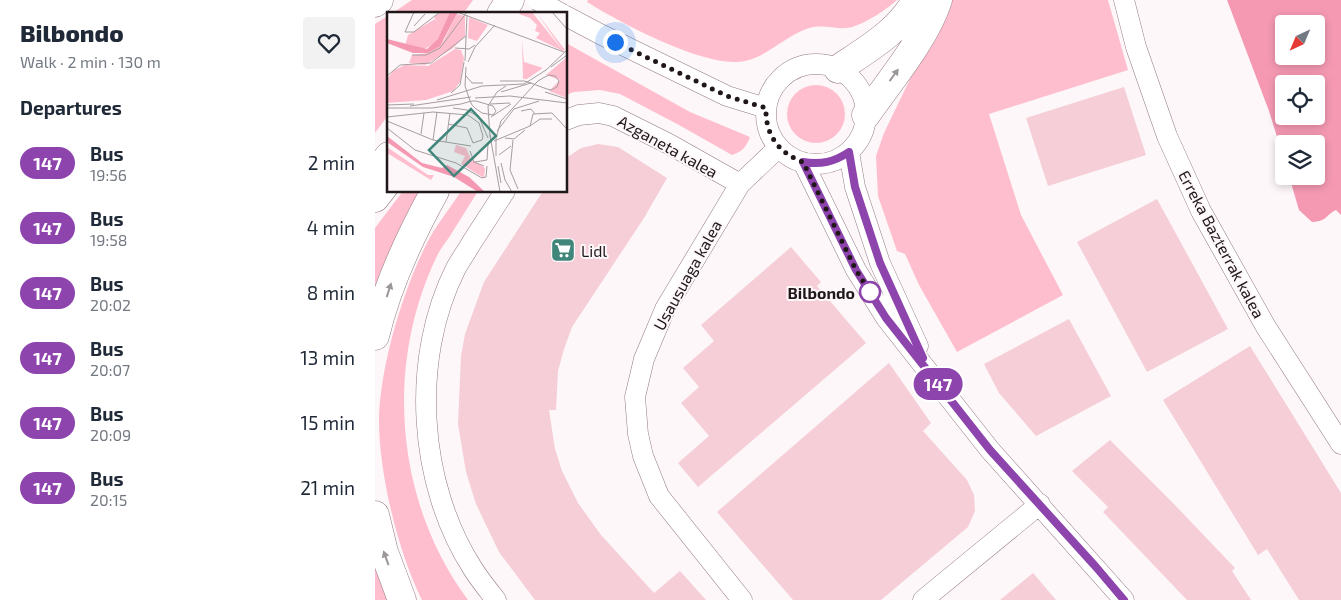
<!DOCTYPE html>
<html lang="en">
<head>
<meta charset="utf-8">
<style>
  :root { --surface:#fff; --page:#f2f2f3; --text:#1f2937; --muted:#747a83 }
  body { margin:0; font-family:"Exo 2",sans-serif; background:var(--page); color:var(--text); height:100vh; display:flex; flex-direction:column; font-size:19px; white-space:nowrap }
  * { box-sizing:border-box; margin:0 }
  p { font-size:16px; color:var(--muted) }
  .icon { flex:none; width:28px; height:28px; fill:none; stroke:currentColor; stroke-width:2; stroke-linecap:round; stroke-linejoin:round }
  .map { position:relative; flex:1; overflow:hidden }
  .side { display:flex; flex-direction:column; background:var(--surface); width:375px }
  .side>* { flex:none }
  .badge { padding:0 10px; border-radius:16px; font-size:18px; line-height:32px }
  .needle { width:32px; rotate:224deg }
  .tools { position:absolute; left:900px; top:15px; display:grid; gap:10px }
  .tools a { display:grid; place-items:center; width:50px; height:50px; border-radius:5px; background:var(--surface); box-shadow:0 2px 8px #0003; font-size:25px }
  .you { position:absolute; width:25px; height:25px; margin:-12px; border:4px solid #fff; border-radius:50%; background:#1a73e8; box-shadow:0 0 0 8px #1a73e833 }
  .map>.badge { position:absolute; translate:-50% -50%; box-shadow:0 0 0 2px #fff }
  h2 { padding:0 20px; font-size:19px; line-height:45px }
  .round { display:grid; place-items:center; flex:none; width:52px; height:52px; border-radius:5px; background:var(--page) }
  .headline { display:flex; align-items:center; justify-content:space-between; height:85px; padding:0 20px }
  h1 { font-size:24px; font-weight:800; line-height:38px }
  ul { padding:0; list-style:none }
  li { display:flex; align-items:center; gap:15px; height:65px; padding:0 20px }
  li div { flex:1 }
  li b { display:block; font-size:19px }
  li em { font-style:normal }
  li .badge { min-width:55px; font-weight:700; text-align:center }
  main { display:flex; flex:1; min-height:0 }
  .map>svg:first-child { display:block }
  .green { fill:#ffbece }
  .water { fill:#f599b3; fill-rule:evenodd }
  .building { fill:#f5ced7 }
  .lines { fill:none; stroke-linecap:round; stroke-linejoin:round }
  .street-casing { stroke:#937a80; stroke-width:21 }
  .primary-casing { stroke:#937a80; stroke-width:29 }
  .highway-casing { stroke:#937a80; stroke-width:29 }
  .street { stroke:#fff; stroke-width:20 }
  .primary { stroke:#fff; stroke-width:28 }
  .highway { stroke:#fff; stroke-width:28 }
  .street-bridge-casing { stroke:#937a80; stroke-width:21; stroke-linecap:butt }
  .street-bridge { stroke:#fff; stroke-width:20 }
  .oneway { fill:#9b9798 }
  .line-casing { stroke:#fff; stroke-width:11 }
  .line { stroke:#8e44ad; stroke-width:8 }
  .walk { stroke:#201719; stroke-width:5; stroke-dasharray:0 9 }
  .stop-dot { fill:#fff; stroke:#8e44ad; stroke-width:2.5 }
  .labels { text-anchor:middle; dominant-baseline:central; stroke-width:4; stroke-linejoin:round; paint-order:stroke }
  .street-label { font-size:16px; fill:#201719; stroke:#fdf7f9 }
  .poi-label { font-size:16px; fill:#201719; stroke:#fdf7f9; text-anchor:start }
  .stop-label { font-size:16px; font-weight:bold; fill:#201719; stroke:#fdf7f9; text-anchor:end }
  .inset-road { fill:none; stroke:#a59d9f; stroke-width:1 }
  .view { fill:#41867b; fill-opacity:0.15; stroke:#41867b; stroke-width:2.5 }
  .inset-edge { fill:none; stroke:#201719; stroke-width:2.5 }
</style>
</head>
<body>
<main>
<section class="side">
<div class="headline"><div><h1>Bilbondo</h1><p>Walk · 2 min · 130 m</p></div><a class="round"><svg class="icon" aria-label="heart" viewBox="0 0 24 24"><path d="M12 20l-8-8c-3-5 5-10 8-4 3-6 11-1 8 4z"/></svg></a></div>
<h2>Departures</h2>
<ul>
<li><span class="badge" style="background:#8e44ad;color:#fff">147</span><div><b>Bus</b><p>19:56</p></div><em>2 min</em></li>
<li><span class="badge" style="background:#8e44ad;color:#fff">147</span><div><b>Bus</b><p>19:58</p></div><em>4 min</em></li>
<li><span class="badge" style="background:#8e44ad;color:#fff">147</span><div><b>Bus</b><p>20:02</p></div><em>8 min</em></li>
<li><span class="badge" style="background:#8e44ad;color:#fff">147</span><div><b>Bus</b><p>20:07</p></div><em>13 min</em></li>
<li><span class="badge" style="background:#8e44ad;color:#fff">147</span><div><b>Bus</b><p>20:09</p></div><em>15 min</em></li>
<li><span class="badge" style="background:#8e44ad;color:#fff">147</span><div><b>Bus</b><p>20:15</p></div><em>21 min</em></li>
</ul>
</section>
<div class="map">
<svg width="966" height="600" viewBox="0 0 966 600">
  <rect width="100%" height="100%" fill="#fdf7f9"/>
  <path class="green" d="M37,0H98L88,14H16Z
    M213,0H522C511,10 487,26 472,28C459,29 448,24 434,28C410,36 393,56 370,61C331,69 246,23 212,2Z
    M573,0H733L753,70L614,114L646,215L688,295L582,352L544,285L530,254L522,251L503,196L501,156L509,133Z
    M14,15V114L0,133V24Z
    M191,43L315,112L375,137C371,147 368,151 357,155L304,125L245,94L225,90L199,92L191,95Z
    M412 114a29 29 0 1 1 58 0a29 29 0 1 1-58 0Z
    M28,191H46L0,293V228Z
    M86,191H103C94,206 84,221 75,236C70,243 64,251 61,258C9,368 21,503 93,600H47C23,552 4,474 4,420C5,367 27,293 51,245C60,226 75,209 86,191Z
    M0,560L16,600H0Z"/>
  <path class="water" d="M852,0H966V215L961,210C949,216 953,221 937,222L924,210L914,176H941V144H909V159L894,111ZM909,24H941V56H909ZM909,84H941V116H909Z"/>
  <path class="building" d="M749,87L771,155L673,186L651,118Z
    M223,144L243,147L292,178L269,218L197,327L189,349L183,371L181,410H174L180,449L187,471L203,503L226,535L279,593L305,571L331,600H160L124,552L101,504L91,472L83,424L86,356L90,334L109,282L168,191H191V158L206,148Z
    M782,199L853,329L772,372L702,242Z
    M416,247L446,282L442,286L491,343L323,487L303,463L334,436L306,403L324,387L308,368L339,341L326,325Z
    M694,319L736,396L661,436L624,393L609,364Z
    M875,346L966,493V600H924L892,549L883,555L788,400Z
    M514,363L556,423L548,431L592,480L599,495L600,511L593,527L506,600H418L342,512Z
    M735,440L798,503L860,568L857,571L876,600H812L728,512L733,507L697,471Z
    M658,573L681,600H625Z"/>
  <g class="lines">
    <defs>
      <path id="street" d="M749,0L761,47L792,136L826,211L891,327L966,444
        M191,16L225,34L352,96L391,108
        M391 114a50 50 0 1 1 100 0a50 50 0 1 1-100 0Z
        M191,120L204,115L224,113L238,116L294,144L365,184
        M474,152L480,187L505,263L543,346
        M428,162L481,270L511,318L615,450L749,600
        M121,600C113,590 105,580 98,569C43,484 35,359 81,268C86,259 92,251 97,242C108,225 119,208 130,191
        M367,600L284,496L268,456L263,434L260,397L269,359L290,309L365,184L404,147
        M548,600L665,504"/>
      <path id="primary" d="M0,3L4,0
        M126,14L135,0
        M463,69C491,50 525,31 541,0
        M491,115C514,82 551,38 563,0
        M0,173L14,156
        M0,336C12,285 34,238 60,191"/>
      <path id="highway" d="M0,198L14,180
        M0,515L9,552L27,600"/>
    </defs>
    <use href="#street" class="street-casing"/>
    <use href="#primary" class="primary-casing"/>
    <use href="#highway" class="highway-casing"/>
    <use href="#street" class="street"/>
    <use href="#primary" class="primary"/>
    <use href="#highway" class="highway"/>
    <defs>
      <path id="street-bridge" d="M162,0L187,14"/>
    </defs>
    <use href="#street-bridge" class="street-bridge-casing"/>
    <use href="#street-bridge" class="street-bridge"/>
  </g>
  <defs><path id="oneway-solid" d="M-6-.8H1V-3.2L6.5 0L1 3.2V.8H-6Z" transform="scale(1.25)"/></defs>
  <g class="oneway">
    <use href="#oneway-solid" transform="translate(519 75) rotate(-54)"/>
    <use href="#oneway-solid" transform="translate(14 290) rotate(-72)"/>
    <use href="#oneway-solid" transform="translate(11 558) rotate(-110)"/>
  </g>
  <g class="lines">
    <defs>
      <path id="line" d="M548,358L505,263L480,187L474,152C459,162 446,165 428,162L481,270L511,318L615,450L721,567L749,600"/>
    </defs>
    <use href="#line" class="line-casing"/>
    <use href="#line" class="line"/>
    <path class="walk" d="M240,42L352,96L391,108C390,135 404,153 428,162L481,270L495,292"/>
  </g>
  <defs>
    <symbol id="supermarket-square" viewBox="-11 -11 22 22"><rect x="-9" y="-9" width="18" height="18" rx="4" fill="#41867b" stroke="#fdf7f9"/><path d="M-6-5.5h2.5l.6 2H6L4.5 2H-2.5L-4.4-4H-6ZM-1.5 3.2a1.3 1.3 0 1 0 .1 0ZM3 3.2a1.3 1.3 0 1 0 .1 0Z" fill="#fff"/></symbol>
  </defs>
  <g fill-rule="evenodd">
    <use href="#supermarket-square" x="174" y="236" width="28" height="28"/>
  </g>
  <circle class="stop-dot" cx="495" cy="292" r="10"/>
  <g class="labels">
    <g class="street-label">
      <text transform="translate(293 146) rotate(29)">Azganeta kalea</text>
      <text transform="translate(847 244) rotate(62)">Erreka Bazterrak kalea</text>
      <text transform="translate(312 275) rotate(-61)">Usausuaga kalea</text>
    </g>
    <g class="poi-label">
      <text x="206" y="250">Lidl</text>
    </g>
    <g class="stop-label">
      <text x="480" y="292">Bilbondo</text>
    </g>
  </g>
  <g transform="translate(12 12)">
    <rect width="180" height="180" fill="#fdf7f9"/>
    <path d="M54,0H63L54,24L47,32L37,37L18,34L21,23L48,7L55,17L47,5ZM134,0H145L176,39L149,0L178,38L176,39L149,26L153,21L148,19L150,13L143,6L132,2L126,8ZM70,2L78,4V24L65,37L38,53L22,51L25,43L41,41L57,28ZM82,5L101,13L90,29L81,26ZM135,28L137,50L156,56L140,67H136ZM68,37L74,38L77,46L73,70L66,79L39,88L0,91V67L7,58L18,53L41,54ZM180,45V86L162,79L173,68L159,63ZM69,133L79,136L84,147L98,156L97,166L74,152L78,144L67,140ZM0,135L41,163H47L44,168L0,141Z" fill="#ffbece"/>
    <path d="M63,0H71L53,34L41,41H26L0,31V27L40,37L51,27ZM0,124L35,151L55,156L60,153L82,165L98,180H91L67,165L36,155L0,130Z" fill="#f599b3"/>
    <path class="inset-road" d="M27,0L18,20H27L53,0M70,0L177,40M165,0L180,17M27,14L38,2M68,36L82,37L88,33M25,43H39L53,36L80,0M78,49L80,3M81,50L88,35L108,13M164,55L180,43M158,59L180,38M0,64L13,53L44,51L79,24M79,64L85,71H96M113,69H137L144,71L149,73L160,77L164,78L170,75L172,69L168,64L162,63L156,66L151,69L145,75M114,80L144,71M158,80L180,87M64,81L73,73L77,50M88,86L123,84L180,91M50,88L95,74L137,72L159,58M103,92L123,91M0,93L27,92M23,94L84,85M0,96H45L67,93L74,92L81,90L85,89H89L106,94L109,99L106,103L95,101L88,96L85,93L83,89L78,74L79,55M66,96L80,98L92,105M134,99L144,97L148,102M91,103L101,126M0,105L46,100L81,103L92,111L96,124L95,128L86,131M104,105L124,92M0,109L46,128L84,134M61,112L80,116L86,131M143,114L153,107H165M0,116L28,138L69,151L95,166L99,165L100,154M110,119L127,97L152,89M34,122L37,101M103,123L113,180M103,125L101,94L110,80L119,74M118,126L127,127L138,118M46,128L50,100M126,128L123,158L131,177M107,129L143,114L146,102L165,101L180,117M59,130L63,101M83,139L87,150L97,154M112,143L124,134M109,144V126L114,109L147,73M88,150L100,148L101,132M114,151L118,168L125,180M111,154L114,171"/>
    <path class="view" d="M84,97L109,124L67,164L42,138Z"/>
    <rect width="180" height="180" class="inset-edge"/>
  </g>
</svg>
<div class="tools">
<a><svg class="needle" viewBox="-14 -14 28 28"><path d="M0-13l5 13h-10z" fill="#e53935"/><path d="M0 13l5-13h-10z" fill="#747a83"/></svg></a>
<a><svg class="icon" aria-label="locate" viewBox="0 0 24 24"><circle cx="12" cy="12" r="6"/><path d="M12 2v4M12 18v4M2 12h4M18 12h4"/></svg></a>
<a><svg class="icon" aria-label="layers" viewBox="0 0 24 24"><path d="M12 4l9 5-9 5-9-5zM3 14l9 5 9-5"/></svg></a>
</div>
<div class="you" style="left:240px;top:42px"></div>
<b class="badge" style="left:563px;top:384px;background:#8e44ad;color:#fff">147</b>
</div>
</main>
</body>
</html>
